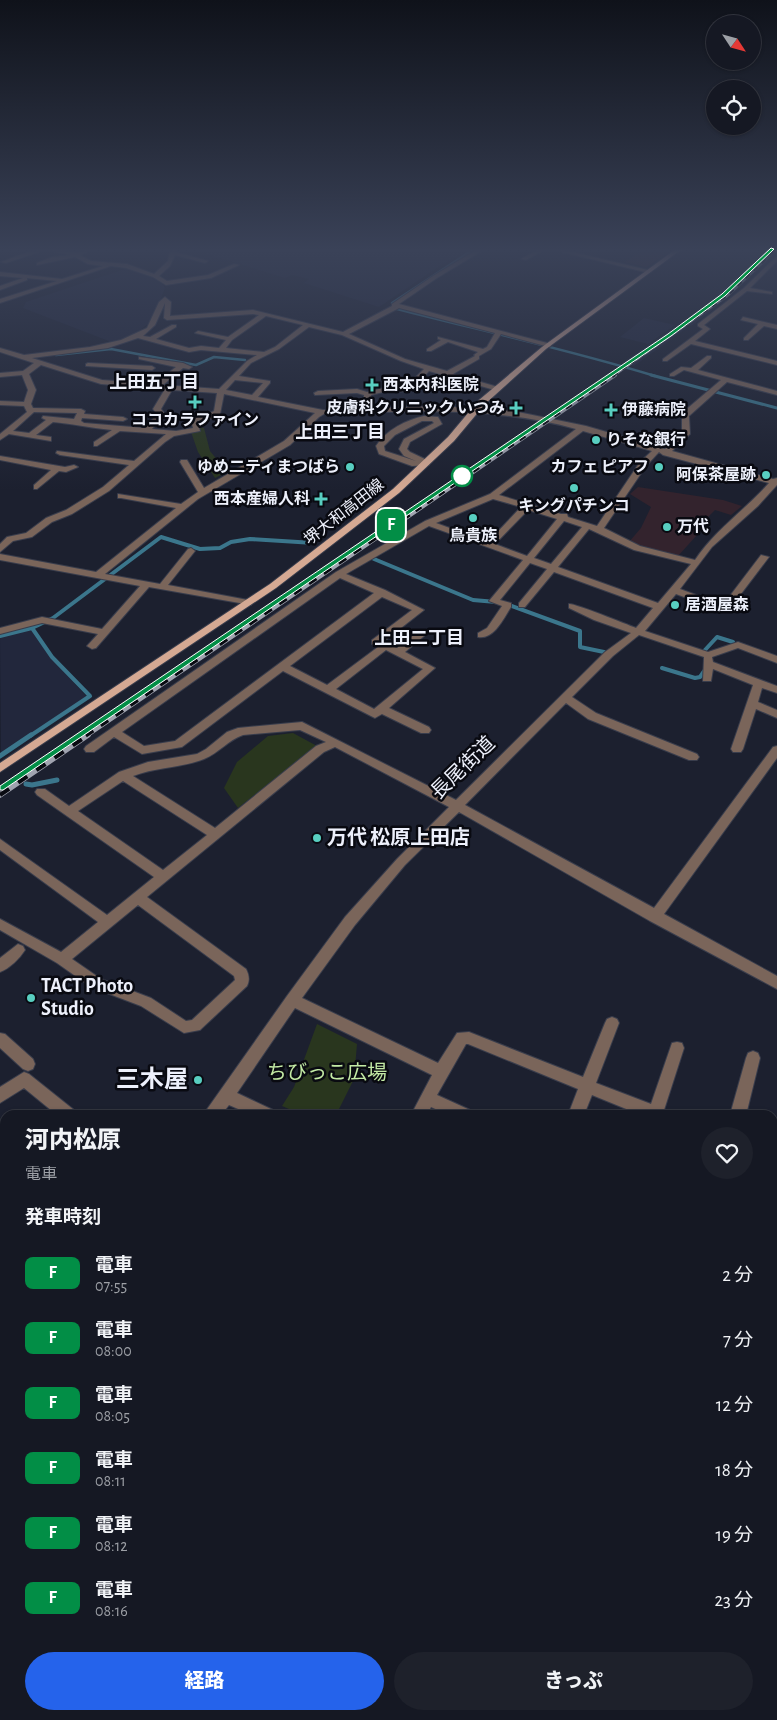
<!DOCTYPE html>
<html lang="ja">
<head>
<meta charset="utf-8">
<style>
  :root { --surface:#151823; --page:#1e212b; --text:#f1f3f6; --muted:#9da0a6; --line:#343741; --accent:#2563eb }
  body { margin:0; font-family:"Alegreya Sans","Noto Sans JP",sans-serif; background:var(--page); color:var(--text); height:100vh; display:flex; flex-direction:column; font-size:19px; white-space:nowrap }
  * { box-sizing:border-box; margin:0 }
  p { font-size:16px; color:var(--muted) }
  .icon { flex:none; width:28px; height:28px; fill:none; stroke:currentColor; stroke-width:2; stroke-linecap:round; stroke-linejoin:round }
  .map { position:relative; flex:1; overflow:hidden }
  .sheet { position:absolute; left:0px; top:1110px; width:778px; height:610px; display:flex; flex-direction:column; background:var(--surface); border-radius:15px 15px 0 0; box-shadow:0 1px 4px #0004,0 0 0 1px var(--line) }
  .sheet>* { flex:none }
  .badge { padding:0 10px; border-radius:8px; font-size:18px; line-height:32px }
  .needle { width:32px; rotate:126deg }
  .fabs { position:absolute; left:706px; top:15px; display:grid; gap:10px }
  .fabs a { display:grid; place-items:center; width:55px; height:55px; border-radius:50%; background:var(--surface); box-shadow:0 1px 4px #0004,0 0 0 1px var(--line); font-size:25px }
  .map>.badge { position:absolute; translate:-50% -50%; box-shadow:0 0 0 2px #fff }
  h2 { padding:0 25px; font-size:19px; line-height:45px }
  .round { display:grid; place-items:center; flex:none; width:52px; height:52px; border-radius:26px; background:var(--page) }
  .head { display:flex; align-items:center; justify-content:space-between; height:85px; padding:0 25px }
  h1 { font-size:24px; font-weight:800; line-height:38px }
  .action { display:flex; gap:10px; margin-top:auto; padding:10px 25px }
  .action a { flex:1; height:58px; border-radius:30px; background:var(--accent); color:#fff; font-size:20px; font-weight:800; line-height:58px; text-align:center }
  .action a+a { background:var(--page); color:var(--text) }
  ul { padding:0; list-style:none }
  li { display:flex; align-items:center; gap:15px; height:65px; padding:0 25px }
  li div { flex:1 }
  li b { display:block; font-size:19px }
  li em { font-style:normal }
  li .badge { min-width:55px; font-weight:700; text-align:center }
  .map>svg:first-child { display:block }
  .commercial { fill:#33232d }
  .built { fill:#22273c }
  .green { fill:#29361e }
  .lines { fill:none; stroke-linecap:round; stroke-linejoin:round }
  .stream-far3 { stroke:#3b768c; stroke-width:2.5 }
  .stream-far2 { stroke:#3b768c; stroke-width:3 }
  .stream-far1 { stroke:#3b768c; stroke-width:4 }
  .stream { stroke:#3b768c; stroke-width:5 }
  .minor-casing { stroke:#393d4c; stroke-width:2 }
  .major-casing { stroke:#393d4c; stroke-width:2 }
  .highway-casing { stroke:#393d4c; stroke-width:2 }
  .minor { fill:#7a655a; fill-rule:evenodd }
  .major { fill:#d5a993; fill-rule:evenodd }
  .highway { fill:#f9c4aa; fill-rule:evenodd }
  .rail-far3-casing { stroke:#a0a3af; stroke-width:2.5 }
  .rail-far2-casing { stroke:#a0a3af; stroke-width:4 }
  .rail-far1-casing { stroke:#a0a3af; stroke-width:4.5 }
  .rail-casing { stroke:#a0a3af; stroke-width:5.5 }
  .rail-far3 { stroke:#090a11; stroke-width:2; stroke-dasharray:5.5; stroke-linecap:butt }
  .rail-far2 { stroke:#090a11; stroke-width:2.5; stroke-dasharray:7; stroke-linecap:butt }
  .rail-far1 { stroke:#090a11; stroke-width:3; stroke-dasharray:9; stroke-linecap:butt }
  .rail { stroke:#090a11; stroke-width:4; stroke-dasharray:11; stroke-linecap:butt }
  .line { fill:#028e46; stroke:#fff }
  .poi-dot { fill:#58cec0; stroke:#090a11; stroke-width:2 }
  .stop-dot { fill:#fff; stroke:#028e46; stroke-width:2.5 }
  .labels { text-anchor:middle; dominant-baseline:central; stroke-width:5; stroke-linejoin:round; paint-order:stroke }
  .far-poi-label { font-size:16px; font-weight:bold; fill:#edf0fb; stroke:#090a11; text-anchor:start }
  .far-street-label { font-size:16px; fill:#edf0fb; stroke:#090a11 }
  .far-neighbourhood-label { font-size:18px; font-weight:bold; fill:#edf0fb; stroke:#090a11 }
  .street-label { font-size:20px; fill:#edf0fb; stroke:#090a11 }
  .poi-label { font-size:20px; font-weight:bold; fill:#edf0fb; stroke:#090a11; text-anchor:start }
  .park-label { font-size:20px; fill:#c3eaa5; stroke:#090a11 }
  .near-poi-label { font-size:24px; font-weight:bold; fill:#edf0fb; stroke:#090a11; text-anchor:end }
</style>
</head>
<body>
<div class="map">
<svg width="777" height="1720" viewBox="0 0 777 1720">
  <rect width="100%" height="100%" fill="#1c202f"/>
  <path class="commercial" d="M646,249H666L669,252L646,267L625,262Z
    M638,487L723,500L742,506L731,515L715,510L703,522L707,524L678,556L644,548L629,542L641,528L651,507L630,494Z"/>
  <path class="built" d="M191,249H471L441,265L379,307L304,283L309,279L292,275L285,278Z
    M769,249H777V253L717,307L691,326L681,323L706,305Z
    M128,268L160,280L165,288L152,321L129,338L114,343L23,308L26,302Z
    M644,318L675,325L648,344L620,337Z
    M678,325L688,327L634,366L622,363Z
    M31,630L50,657L87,697L1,755L0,637Z"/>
  <path class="green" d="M199,427L204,428L210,451L227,472L215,478L198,452L191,432L200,430Z
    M293,733L317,746L238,808L224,788L237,762L268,736Z
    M317,1024L357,1044L354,1079L336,1115H303L282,1106L294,1087Z"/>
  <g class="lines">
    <path class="stream-far3" d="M392,303L474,249
      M397,309C483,331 570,350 655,376
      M51,353L56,355L111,349L196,365L214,357L245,360"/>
    <path class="stream-far2" d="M651,375L777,408"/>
    <path class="stream-far1" d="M374,559L473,600L496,602
      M506,604L580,631V647L604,652
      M0,636L32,628L53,618L161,537L200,549L220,548L231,542L250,539L314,543
      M705,650L717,637L733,642
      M662,668L695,678L700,677L707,667
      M30,736L90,696L52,657L32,628"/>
    <path class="stream" d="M0,756L31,735
      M26,784L32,785L57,780"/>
    <defs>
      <path id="minor" d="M36,249H63L76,253L87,249H95L80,255L91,261L127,264L154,274L168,261L170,249H176V252L208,261L205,263L175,255L170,266L159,276L167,281L208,275L234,264L239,265L211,278L166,285L153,277L126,268L111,266L0,303V299L57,281L27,278V280L0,290V286L23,278L0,276V272L62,279L103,266L88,264L75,257L37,265V263L52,257L71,255L45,250L6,263L1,262Z
        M478,249H485L437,278L399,304L551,344V346L549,347L501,334L491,349L479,356V359L453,374L498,387V391L429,371L411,391L383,392L371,395L372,402L368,404L364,402V395L357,393L315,395L314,393L318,391L357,389L367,392L383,388L406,387L424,369L401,361L342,335L309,327L279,349L251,363L239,376L270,381V383L258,397L323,410L439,406L513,411L586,426L665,449L682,433V413L721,380L684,370L674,376H670V374L681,367L691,368L707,356H711V358L698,370L777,391V395L727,382L689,416L690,434L672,451L773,479L777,478V485L758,506L712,547L680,589L723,605L761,555L769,557L728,611H722L676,594L645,631L708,652L738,642L777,656V663L738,648L712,657L713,662L777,686V693L762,688L758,702L777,710V718L756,709L743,749L741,752H733L731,749L753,685L713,669L711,681H703L704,657L639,635L613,656L572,697L596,713L697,754L699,757L697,760H689L588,719L566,703L465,805L654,908L773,747L777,746V758L664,914L777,976V989L650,921L459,812L405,865L355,925L302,998L438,1063L457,1033L469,1032L583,1077L605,1023L607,1019L612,1017L617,1019L619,1023L596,1083L651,1104L672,1043L677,1042L682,1043L684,1048L664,1110L667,1115H641L592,1095L584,1115H568L578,1089L468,1044H466L437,1095L470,1110L473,1115H449L431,1107L427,1115H411L432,1075L295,1008L237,1093L273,1110L276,1115H252L229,1105L221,1115H203L287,996L345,917L397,859L449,807L335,747L324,752L147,897L246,969C249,975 250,980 247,986L200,1030L184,1033L141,1006L91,987L57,963L0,930V919L61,952L98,922L0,850V839L107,915L154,877L37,795L35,792L37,789H45L69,806L119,772L148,762L197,754L206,749L227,732L238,728L302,722L456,800L605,652L631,633L594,620L569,608V604C574,603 626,624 636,628L653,608L554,572L525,607H519V603L547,569L530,563L500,600L511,603V607C504,618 494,640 478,637V633L487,628L502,606L489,601L523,560L429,526L346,574L385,590L424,610L383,642L397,648L415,634H423L424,636L405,652L435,668L389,708L429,727L431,730L429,733H421L382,714L375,718L371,716L283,671L182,747L142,754L114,737L94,752H86L84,749L86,746L336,572L425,521L490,494L576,429C493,406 409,411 324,414L319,417L290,445L198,499L105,574L160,584L188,549L191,548L195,551L168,585L248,600L251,601V605L149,587L96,648L92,649L87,646L98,634L42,623L0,634V628L42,617L102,629L140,586L0,560V554L96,572L176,508L121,498H118V494L181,504L198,492L180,462L181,460H187L204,488L284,441L315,413L224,394L220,414L211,419L197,421L200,431L174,436L165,442L109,491L72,514L52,522L32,537L13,541L0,552V544L7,537L26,533L46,518L66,510L103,487L129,465L60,455L56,453L57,451L134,461L166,434L120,431L97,446H94V442L112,430C92,428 73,424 53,422L36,435L51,437V441L9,434L0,440V434L27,412L24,406L0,405V401L24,402L28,390L22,375L0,377V373L23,371L34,363L0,352V348L24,355L90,347L121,340L147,328L159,302L165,297L171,302L170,316L253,310L343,332L392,306V304L433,276ZM165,303L164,318L167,320L253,314L259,315L228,337L198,331L195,333L226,340L219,348L201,346L189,348L156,339L176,327V325H172L150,337L143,336L155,325ZM399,308L495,333L487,347L483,349L438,337V339L441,340L427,349V351H431L448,342L478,352L474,355L475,356L447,371L405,359L349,334ZM266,316L303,325L275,347L264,352L226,348L232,340ZM138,338L189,352L201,350L257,355L247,361L219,389L163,385L183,368L189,369L192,367L183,363L139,357V359L176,367L163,377L156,384L102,380L32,358L108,348ZM41,365L101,384L165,389L153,409L157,414L145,428L84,423L81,421L82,418L123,421L127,419L123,417L84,414L85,411L81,409L33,408L31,404L36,390L29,374ZM235,380L263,383L252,395L226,390ZM172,390L217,393L214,411L206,415L190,417L193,428L176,431L152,429L165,414L161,409ZM34,412L77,413L74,419L43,416L42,418L46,420L29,433L13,431ZM583,431L652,451L640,462L597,526L568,517L567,514H561L499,495ZM659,452L663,455L769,483C745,510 715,530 695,560L640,546L604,528L646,466ZM493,499L521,507L488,542L436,523ZM528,510L557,519L527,556L495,544ZM564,521L582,527L551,564L534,558ZM589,529L634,550L691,564L658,603L558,567ZM340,578L374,593L175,741L144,746L122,732ZM382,597L412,610L372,640V644L378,647L327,685L290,666ZM386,650L423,669L374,709L336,689ZM300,730L326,742L316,746L215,828L133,776C156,767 182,768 204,759C219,753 228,740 243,735ZM123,781L207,835L163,870L78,811ZM138,905L234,976L235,980L192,1020L186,1021L151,998L101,979L72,959Z
        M539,249H546L526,260L521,259Z
        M549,249H560L652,271L649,273Z
        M777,256V261L750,288L772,292V294L747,291L704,325L710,329L695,341L777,361V365L691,344L667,361H663V359L703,329L698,326V324L744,288Z
        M743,317L777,325V329L764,326L748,340H744V338L758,324L741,320Z
        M88,363L152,366L155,368L152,370L86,366V364Z
        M424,416L438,417L442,424L410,442L407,449L410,452L429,461V465L412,466L379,454L376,446C386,430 406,420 424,416ZM422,421H432L434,423L404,439L399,449L404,456L416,461L385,451L384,446L395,435Z
        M0,456L65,467L74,465L78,467L66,472L59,471L37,489H34V485L51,470L0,460Z
        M18,944L23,946L25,950C20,958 9,969 0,972V958Z
        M0,1033L5,1034L33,1059L35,1064L33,1069L28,1071L23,1069L0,1048Z
        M753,1051L758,1053L760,1058L746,1115H730L746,1058L748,1053Z
        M24,1072L29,1074L74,1110L77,1115H57L24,1088L0,1103V1087Z
        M0,1147L5,1149V1168L0,1166Z
        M777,1150V1171H772V1152Z
        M0,1247L5,1250V1269L0,1266Z
        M5,1335V1356L0,1358V1337Z
        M772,1347L777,1349V1367L772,1365Z
        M0,1471L5,1473V1498L0,1496Z
        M129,1715H151L153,1720H131Z
        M569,1715H591L590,1720H568Z"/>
      <path id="major" d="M676,249H682L546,349L485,404L454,441L399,493L276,588L0,772V763L270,584L393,489L448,437L479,400L542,347Z
        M0,1533L5,1535V1561L0,1559Z
        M83,1715H105L107,1720H85Z"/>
      <path id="highway" d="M673,249H682V250L679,252Z
        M0,1626L5,1628V1662L0,1660Z
        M22,1715H49L51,1720H24Z"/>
    </defs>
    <use href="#minor" class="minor-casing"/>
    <use href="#major" class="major-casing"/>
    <use href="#highway" class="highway-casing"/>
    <use href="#minor" class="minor"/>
    <use href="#major" class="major"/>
    <use href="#highway" class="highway"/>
    <defs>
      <path id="rail-far3" d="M613,376L727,296L777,249"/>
      <path id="rail-far2" d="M381,535L615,375"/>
      <path id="rail-far1" d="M86,736L382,534"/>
      <path id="rail" d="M0,795L88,735"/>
    </defs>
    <use href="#rail-far3" class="rail-far3-casing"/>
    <use href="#rail-far2" class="rail-far2-casing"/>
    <use href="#rail-far1" class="rail-far1-casing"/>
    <use href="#rail" class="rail-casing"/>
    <use href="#rail-far3" class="rail-far3"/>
    <use href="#rail-far2" class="rail-far2"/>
    <use href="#rail-far1" class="rail-far1"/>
    <use href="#rail" class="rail"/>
  </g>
  <linearGradient id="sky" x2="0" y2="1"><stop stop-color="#0f121a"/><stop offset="0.51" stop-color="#3a4258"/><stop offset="1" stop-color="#3a4258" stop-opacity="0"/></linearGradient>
  <rect width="777" height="490" fill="url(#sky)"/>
  <path class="line" d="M771,248L774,249L725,296L671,336L3,790H0V786L668,334L722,294Z"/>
  <g class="poi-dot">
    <path d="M369.5 377.5h5v5h5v5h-5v5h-5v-5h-5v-5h5z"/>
    <path d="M192.5 394.5h5v5h5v5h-5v5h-5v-5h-5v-5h5z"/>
    <path d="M513.5 400.5h5v5h5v5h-5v5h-5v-5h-5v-5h5z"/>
    <path d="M608.5 402.5h5v5h5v5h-5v5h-5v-5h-5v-5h5z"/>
    <circle cx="596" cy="440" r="5"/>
    <circle cx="350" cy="467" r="5"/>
    <circle cx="659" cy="467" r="5"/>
    <circle cx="766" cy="475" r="5"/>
    <circle cx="574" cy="488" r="5"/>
    <path d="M318.5 491.5h5v5h5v5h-5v5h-5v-5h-5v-5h5z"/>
    <circle cx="473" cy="518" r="5"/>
    <circle cx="667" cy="527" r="5"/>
    <circle cx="675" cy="605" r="5"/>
    <circle cx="317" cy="838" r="5"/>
    <circle cx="31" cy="998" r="5"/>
    <circle cx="198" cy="1080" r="5"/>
  </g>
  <circle class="stop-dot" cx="462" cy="476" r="10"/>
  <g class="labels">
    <g class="far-poi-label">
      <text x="383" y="385">西本内科医院</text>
      <text x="505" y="408" text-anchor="end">皮膚科クリニック いつみ</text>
      <text x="622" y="410">伊藤病院</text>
      <text x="195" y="420" text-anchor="middle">ココカラファイン</text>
      <text x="606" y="440">りそな銀行</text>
      <text x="340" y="467" text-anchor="end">ゆめ二ティまつばら</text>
      <text x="649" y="467" text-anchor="end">カフェ ピアフ</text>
      <text x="756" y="475" text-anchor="end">阿保茶屋跡</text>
      <text x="310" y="499" text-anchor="end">西本産婦人科</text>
      <text x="574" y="506" text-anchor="middle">キングパチンコ</text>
      <text x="677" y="527">万代</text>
      <text x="473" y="536" text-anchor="middle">鳥貴族</text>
      <text x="685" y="605">居酒屋森</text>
    </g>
    <g class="far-street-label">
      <text transform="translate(344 512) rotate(-38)">堺大和高田線</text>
    </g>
    <g class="far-neighbourhood-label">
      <text x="154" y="383">上田五丁目</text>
      <text x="340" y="433">上田三丁目</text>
      <text x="419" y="639">上田二丁目</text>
    </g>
    <g class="street-label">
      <text transform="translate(463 768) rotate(-44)">長尾街道</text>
    </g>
    <g class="poi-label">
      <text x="327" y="838">万代 松原上田店</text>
      <text x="41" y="986">TACT Photo<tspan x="41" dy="23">Studio</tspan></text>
    </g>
    <g class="park-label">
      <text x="327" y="1073">ちびっこ広場</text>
    </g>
    <g class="near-poi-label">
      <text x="188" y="1080">三木屋</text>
    </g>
  </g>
</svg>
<div class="fabs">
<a><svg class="needle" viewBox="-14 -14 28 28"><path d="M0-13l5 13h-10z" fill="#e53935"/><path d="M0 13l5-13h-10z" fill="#9da0a6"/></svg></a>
<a><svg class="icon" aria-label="locate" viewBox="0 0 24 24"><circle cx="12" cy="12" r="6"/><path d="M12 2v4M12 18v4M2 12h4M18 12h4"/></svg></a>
</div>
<b class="badge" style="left:391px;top:525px;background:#028e46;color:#fff">F</b>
<section class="sheet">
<div class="head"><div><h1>河内松原</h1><p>電車</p></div><a class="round"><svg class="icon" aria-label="heart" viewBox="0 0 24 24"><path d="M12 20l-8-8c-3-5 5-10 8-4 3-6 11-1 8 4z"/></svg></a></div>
<h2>発車時刻</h2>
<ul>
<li><span class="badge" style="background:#028e46;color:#fff">F</span><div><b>電車</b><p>07:55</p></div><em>2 分</em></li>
<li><span class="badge" style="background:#028e46;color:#fff">F</span><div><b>電車</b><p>08:00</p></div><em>7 分</em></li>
<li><span class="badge" style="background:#028e46;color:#fff">F</span><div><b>電車</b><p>08:05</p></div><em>12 分</em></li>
<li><span class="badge" style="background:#028e46;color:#fff">F</span><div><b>電車</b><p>08:11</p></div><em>18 分</em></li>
<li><span class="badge" style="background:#028e46;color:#fff">F</span><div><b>電車</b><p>08:12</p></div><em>19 分</em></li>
<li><span class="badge" style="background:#028e46;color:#fff">F</span><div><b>電車</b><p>08:16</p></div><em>23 分</em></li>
</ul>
<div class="action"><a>経路</a><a>きっぷ</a></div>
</section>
</div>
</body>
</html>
